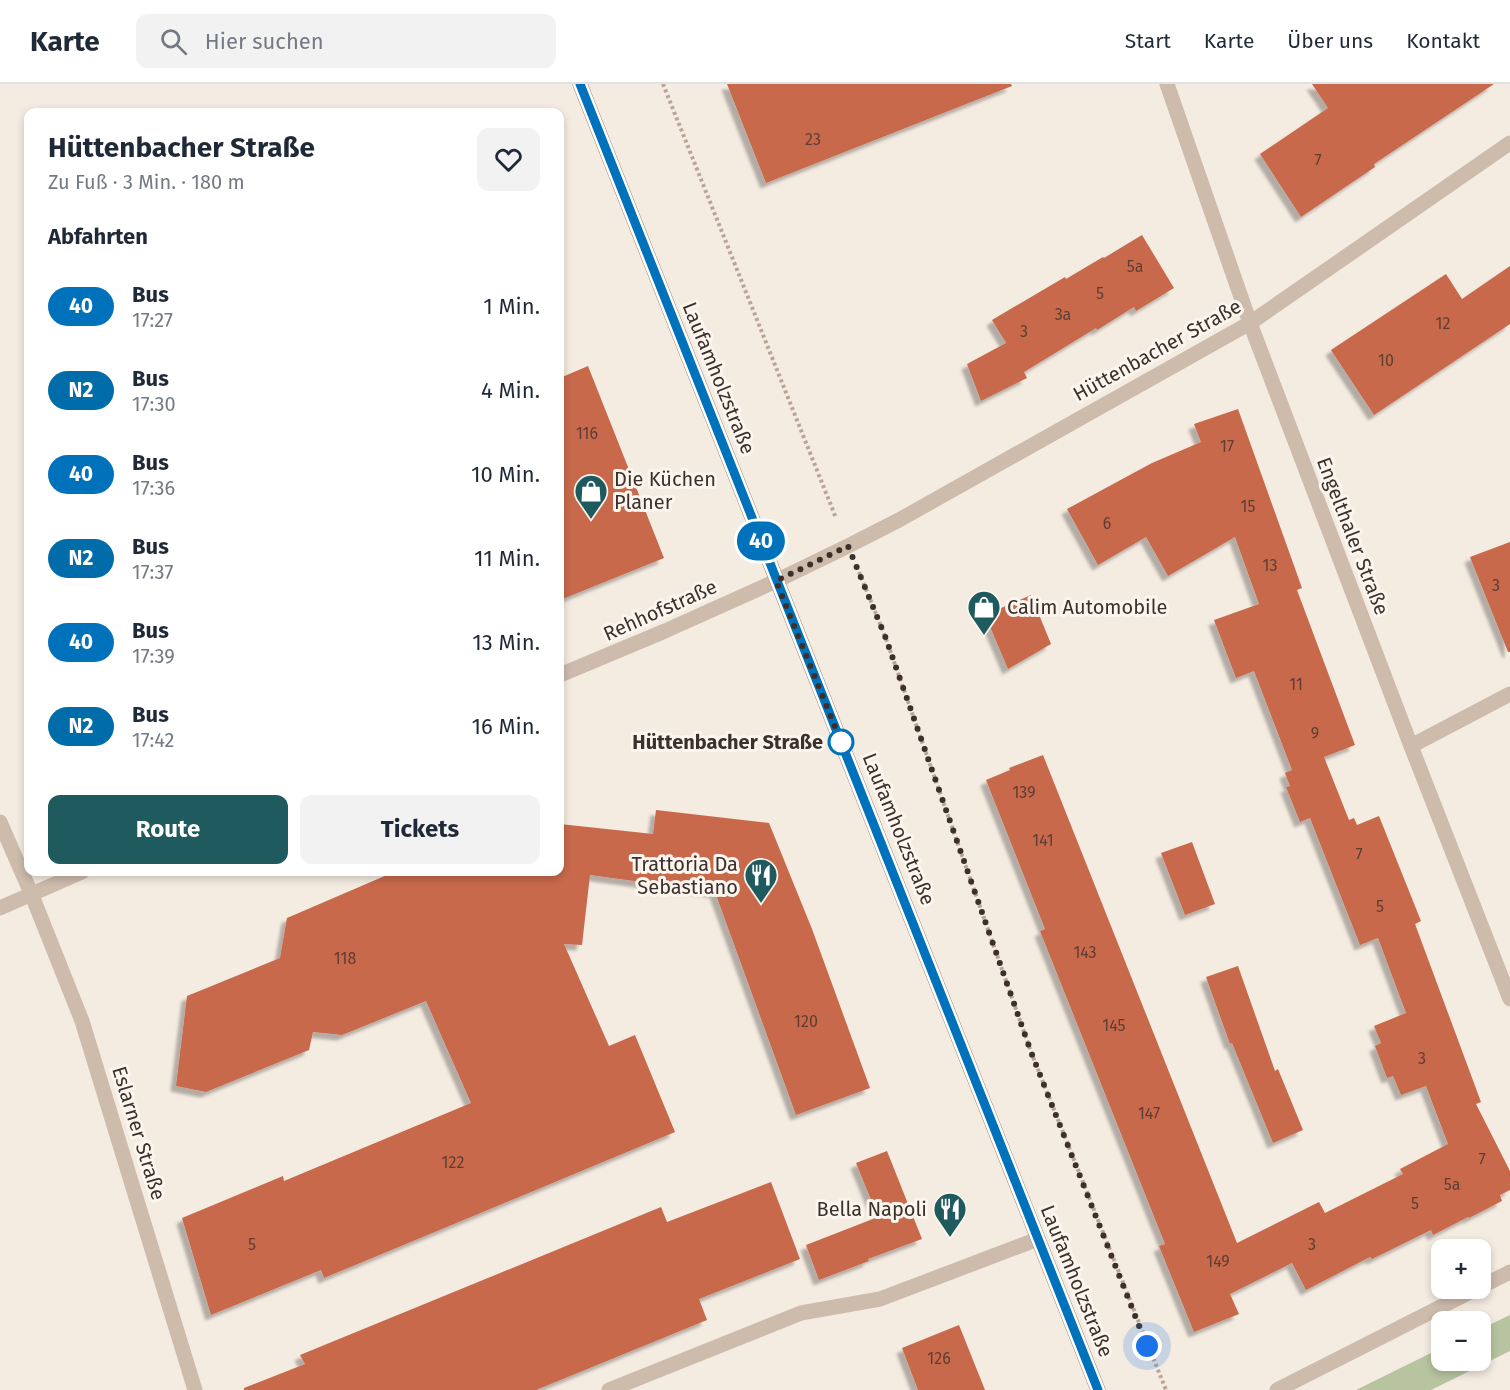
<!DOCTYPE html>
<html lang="de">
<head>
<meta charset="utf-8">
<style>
  :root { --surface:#fff; --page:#f2f2f3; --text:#1f2937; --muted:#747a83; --line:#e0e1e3; --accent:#1f5a5e }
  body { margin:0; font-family:"Fira Sans",sans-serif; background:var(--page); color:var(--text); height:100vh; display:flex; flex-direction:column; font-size:22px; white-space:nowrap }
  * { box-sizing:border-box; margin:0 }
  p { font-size:20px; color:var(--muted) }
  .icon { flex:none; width:33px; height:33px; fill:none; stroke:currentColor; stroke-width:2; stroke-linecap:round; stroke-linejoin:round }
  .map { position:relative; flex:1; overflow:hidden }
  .drawer { position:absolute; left:24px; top:24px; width:540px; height:768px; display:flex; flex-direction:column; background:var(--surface); border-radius:12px; box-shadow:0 3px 9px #0003 }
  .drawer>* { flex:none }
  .badge { padding:0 12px; border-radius:20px; font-size:21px; line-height:39px }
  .controls { position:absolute; left:1431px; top:1155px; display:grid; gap:12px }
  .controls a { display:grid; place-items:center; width:60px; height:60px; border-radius:12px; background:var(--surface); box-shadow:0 3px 9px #0003; font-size:30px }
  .you { position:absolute; width:30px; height:30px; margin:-15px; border:4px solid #fff; border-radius:50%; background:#1a73e8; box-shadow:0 0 0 9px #1a73e833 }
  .map>.badge { position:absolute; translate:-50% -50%; box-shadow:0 0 0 3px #fff }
  h2 { padding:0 24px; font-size:22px; line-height:54px }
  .round { display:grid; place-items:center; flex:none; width:63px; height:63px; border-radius:12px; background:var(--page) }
  .overview { display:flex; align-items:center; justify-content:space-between; height:102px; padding:0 24px }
  h1 { font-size:28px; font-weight:700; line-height:45px }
  .action { display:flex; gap:12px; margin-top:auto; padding:12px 24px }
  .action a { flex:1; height:69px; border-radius:12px; background:var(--accent); color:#fff; font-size:24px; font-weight:700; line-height:69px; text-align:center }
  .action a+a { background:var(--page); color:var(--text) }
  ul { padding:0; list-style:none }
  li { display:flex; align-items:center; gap:18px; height:84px; padding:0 24px }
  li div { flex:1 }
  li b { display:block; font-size:22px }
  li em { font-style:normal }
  li .badge { min-width:66px; font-weight:700; text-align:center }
  header { display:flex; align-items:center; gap:36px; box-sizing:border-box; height:84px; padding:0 30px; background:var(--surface); border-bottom:2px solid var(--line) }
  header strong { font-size:28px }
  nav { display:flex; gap:33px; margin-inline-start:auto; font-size:21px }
  .search { width:420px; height:54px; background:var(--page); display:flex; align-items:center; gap:15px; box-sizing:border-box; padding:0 21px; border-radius:12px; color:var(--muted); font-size:22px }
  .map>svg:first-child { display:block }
  .green { fill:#b8c4a0 }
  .building { fill:#c8694b; filter:url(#shadow) }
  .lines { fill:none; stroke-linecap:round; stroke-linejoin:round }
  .path { stroke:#b9a596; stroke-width:4; stroke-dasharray:3 3; stroke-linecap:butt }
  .lane { stroke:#cdbbac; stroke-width:15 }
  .street { stroke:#cdbbac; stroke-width:15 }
  .secondary { stroke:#a18a7d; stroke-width:15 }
  .line-casing { stroke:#fff; stroke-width:14 }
  .line { stroke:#0072bc; stroke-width:9 }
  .walk { stroke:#3b302b; stroke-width:6; stroke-dasharray:0 10.8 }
  .stop-dot { fill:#fff; stroke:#0072bc; stroke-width:3 }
  .labels { text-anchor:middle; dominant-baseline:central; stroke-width:6; stroke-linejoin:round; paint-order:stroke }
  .number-label { font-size:16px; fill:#5e3e33 }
  .street-label { font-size:20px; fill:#3b302b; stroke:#fbf5ee }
  .poi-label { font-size:20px; fill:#3b302b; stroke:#fbf5ee; text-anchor:start }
  .stop-label { font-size:20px; font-weight:bold; fill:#3b302b; stroke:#fbf5ee; text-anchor:end }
</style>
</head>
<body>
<header>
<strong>Karte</strong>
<div class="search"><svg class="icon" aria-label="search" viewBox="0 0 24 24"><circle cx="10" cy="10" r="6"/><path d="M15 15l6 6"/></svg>Hier suchen</div>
<nav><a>Start</a><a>Karte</a><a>Über uns</a><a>Kontakt</a></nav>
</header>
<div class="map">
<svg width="1510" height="1306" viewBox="0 0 1510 1306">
  <defs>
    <filter id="shadow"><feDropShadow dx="-5.5" dy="5.5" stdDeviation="1.5" flood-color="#0004"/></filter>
  </defs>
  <rect width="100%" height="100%" fill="#f4ebe1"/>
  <path class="green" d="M1510,1231V1267L1431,1306H1356L1441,1264L1442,1276H1480L1481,1245Z"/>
  <path class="building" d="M727,0H1011L1012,2L766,99Z
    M1312,0H1494L1374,80L1375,83L1301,133L1260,70L1328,24Z
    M1142,151L1174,204L1136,227L1134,223L1097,246L1096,244L1024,288L1027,294L981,317L967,280L1006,259L992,236L1065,193L1066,195L1103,173L1104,174Z
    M1510,182V240L1374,331L1331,266L1446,190L1462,215Z
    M588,282L664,474L560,516V294Z
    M1238,325L1302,504L1297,506L1355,661L1324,673L1349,736L1354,734L1357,741L1379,732L1421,837L1415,840L1481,1018L1476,1020L1510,1087V1106L1500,1111L1502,1117L1469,1134L1468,1133L1433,1151L1431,1146L1372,1175L1370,1173L1306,1206L1292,1179L1230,1210L1239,1230L1194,1248L1159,1162L1165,1160L1040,847L1045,845L986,696L1010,686L1009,684L1043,671L1237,1159L1319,1118L1325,1129L1403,1090L1400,1085L1448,1060L1426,1002L1401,1011L1393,992L1387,994L1375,962L1381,959L1374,942L1406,929L1378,854L1360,861L1310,734L1300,738L1286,703L1290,702L1285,689L1292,686L1254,587L1236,594L1214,536L1259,520L1235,453L1168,492L1146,453L1098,481L1067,425L1152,379L1201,358L1194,340Z
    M1510,458V568H1508L1470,473Z
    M1031,511L1051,560L1008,585L985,531Z
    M656,726L769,739L812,845L870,1004L796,1031L715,808L590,791L582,861L564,860L609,962L635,951L675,1048L324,1194L321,1186L211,1231L182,1134L283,1092L284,1097L471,1019L426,917L342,951L313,948L309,966L206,1008L176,1002L187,912L280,874L287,834L394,788H560V740L653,750Z
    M1192,758L1215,820L1185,831L1161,769Z
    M1238,882L1275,987L1278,985L1303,1046L1273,1059L1232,959L1230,960L1206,893Z
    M887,1067L922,1155L868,1175L869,1177L819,1196L806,1161L878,1133L856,1079Z
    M771,1098L800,1175L699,1215L707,1236L536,1306H244V1304L305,1280L300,1271L661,1123L667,1138Z
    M959,1241L985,1306H918L902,1264Z"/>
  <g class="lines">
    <path class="path" d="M663,0L836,434
      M859,488L885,552L1031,968L1166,1306"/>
    <path class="lane" d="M609,1306L801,1229L880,1215L1038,1155"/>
    <path class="street" d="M1167,0L1250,239L1411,662L1510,915
      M560,591L665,547L776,497L848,462L899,436L1250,239L1510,59
      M1411,662L1510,610
      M0,738L31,809L82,937L195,1306
      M0,824L82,788
      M1480,1203L1510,1188
      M1277,1306L1478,1204"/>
    <path class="secondary" d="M580,0L1098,1306"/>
  </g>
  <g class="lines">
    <defs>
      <path id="line" d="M580,0L1098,1306"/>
    </defs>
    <use href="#line" class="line-casing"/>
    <use href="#line" class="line"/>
    <path class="walk" d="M841,658L844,665L776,497L848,462L885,552L1031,968L1147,1262"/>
  </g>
  <defs>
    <symbol id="shop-pin" viewBox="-11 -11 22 30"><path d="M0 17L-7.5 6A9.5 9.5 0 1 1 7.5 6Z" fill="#1f5a5e" stroke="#fbf5ee"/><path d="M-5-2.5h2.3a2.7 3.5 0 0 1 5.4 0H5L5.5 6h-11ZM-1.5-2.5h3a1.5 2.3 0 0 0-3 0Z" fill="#fff"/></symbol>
    <symbol id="restaurant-pin" viewBox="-11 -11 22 30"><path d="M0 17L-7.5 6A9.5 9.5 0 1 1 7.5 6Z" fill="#1f5a5e" stroke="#fbf5ee"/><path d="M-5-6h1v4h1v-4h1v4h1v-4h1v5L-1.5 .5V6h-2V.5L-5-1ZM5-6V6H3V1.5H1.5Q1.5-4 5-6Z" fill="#fff"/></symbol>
  </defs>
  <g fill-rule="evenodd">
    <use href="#shop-pin" x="572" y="388" width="38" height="52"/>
    <use href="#shop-pin" x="965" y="504" width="38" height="52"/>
    <use href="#restaurant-pin" x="742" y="772" width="38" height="52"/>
    <use href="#restaurant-pin" x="931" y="1106" width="38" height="52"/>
  </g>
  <circle class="stop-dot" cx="841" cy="658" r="12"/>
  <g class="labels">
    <g class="number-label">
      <text x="813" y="55">23</text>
      <text x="1318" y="76">7</text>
      <text x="1135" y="182">5a</text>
      <text x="1100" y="209">5</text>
      <text x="1063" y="230">3a</text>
      <text x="1443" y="239">12</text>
      <text x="1024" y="247">3</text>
      <text x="1386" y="276">10</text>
      <text x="587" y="349">116</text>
      <text x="1227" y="362">17</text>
      <text x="1248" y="422">15</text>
      <text x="1107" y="439">6</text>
      <text x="1270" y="481">13</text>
      <text x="1496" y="501">3</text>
      <text x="1296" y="600">11</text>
      <text x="1315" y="649">9</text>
      <text x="1024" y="708">139</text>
      <text x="1043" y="756">141</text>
      <text x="1359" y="770">7</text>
      <text x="1380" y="822">5</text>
      <text x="1085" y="868">143</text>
      <text x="345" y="874">118</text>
      <text x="806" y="937">120</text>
      <text x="1114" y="941">145</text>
      <text x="1422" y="974">3</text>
      <text x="1149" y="1029">147</text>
      <text x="1482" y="1075">7</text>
      <text x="453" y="1078">122</text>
      <text x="1452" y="1100">5a</text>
      <text x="1415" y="1119">5</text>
      <text x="252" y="1160">5</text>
      <text x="1312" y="1160">3</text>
      <text x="1218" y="1177">149</text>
      <text x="939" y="1274">126</text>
    </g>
    <g class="street-label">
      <text transform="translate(1157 266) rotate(-29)">Hüttenbacher Straße</text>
      <text transform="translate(719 294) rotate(68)">Laufamholzstraße</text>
      <text transform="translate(1353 452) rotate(69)">Engelthaler Straße</text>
      <text transform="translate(660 526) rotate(-24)">Rehhofstraße</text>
      <text transform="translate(899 745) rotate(68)">Laufamholzstraße</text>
      <text transform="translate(139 1049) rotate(73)">Eslarner Straße</text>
      <text transform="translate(1077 1197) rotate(68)">Laufamholzstraße</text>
    </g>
    <g class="poi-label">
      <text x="614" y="395">Die Küchen<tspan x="614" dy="23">Planer</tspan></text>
      <text x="1007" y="523">Calim Automobile</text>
      <text x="738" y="780" text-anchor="end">Trattoria Da<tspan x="738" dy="23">Sebastiano</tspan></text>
      <text x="927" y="1125" text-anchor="end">Bella Napoli</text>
    </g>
    <g class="stop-label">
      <text x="823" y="658">Hüttenbacher Straße</text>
    </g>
  </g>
</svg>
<div class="controls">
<a>+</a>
<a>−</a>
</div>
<div class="you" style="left:1147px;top:1262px"></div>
<b class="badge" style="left:761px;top:457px;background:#0072bc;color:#fff">40</b>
<section class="drawer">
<div class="overview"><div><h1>Hüttenbacher Straße</h1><p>Zu Fuß · 3 Min. · 180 m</p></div><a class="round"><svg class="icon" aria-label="heart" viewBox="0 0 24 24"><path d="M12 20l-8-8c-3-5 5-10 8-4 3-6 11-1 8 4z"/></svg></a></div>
<h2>Abfahrten</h2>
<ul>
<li><span class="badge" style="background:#0072bc;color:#fff">40</span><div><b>Bus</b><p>17:27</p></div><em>1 Min.</em></li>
<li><span class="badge" style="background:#006ca9;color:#fff">N2</span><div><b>Bus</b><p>17:30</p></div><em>4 Min.</em></li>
<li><span class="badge" style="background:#0072bc;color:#fff">40</span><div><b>Bus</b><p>17:36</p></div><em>10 Min.</em></li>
<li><span class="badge" style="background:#006ca9;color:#fff">N2</span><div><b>Bus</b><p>17:37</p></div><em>11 Min.</em></li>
<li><span class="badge" style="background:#0072bc;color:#fff">40</span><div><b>Bus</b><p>17:39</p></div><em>13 Min.</em></li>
<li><span class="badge" style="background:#006ca9;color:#fff">N2</span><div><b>Bus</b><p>17:42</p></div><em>16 Min.</em></li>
</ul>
<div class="action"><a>Route</a><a>Tickets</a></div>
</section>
</div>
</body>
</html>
